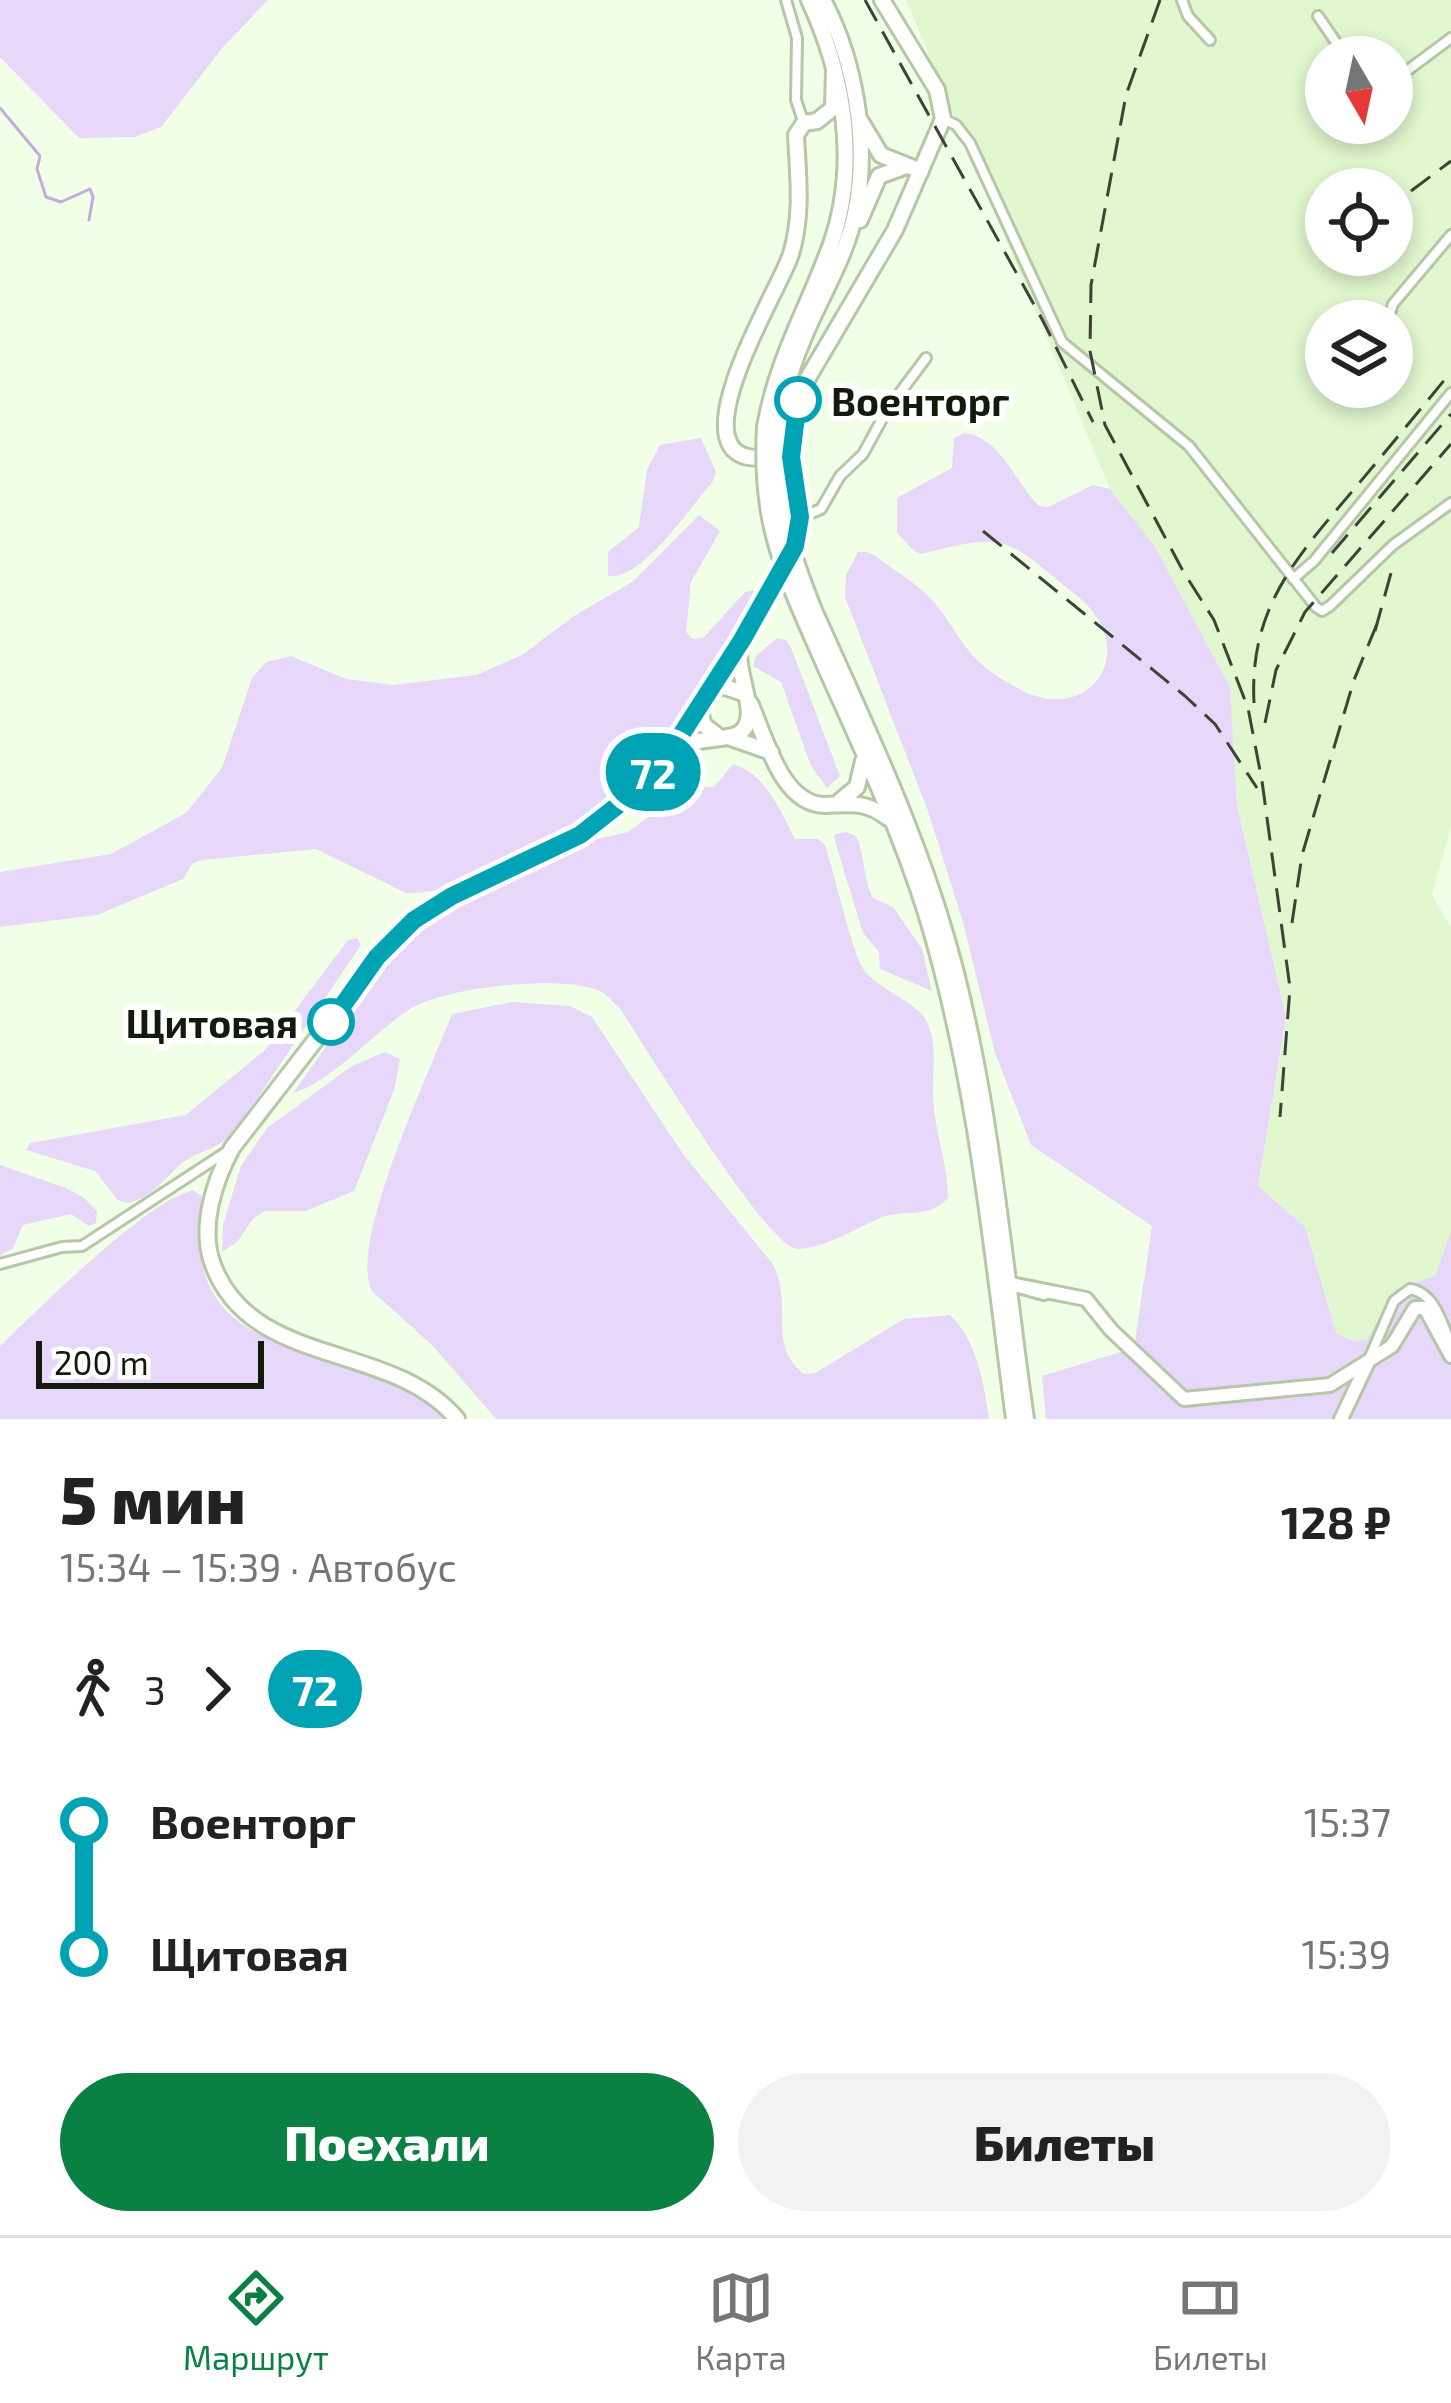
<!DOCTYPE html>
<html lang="ru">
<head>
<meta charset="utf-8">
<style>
  :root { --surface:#fff; --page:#f2f2f2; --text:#222; --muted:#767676; --line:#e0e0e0; --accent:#0b8043 }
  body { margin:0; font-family:"Exo 2",sans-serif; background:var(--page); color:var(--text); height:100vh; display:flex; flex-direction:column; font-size:45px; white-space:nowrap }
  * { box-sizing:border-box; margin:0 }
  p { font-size:39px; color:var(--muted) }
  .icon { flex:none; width:66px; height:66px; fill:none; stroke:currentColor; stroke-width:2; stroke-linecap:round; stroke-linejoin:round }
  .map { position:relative; height:1419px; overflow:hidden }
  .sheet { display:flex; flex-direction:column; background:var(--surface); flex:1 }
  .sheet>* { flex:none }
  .badge { padding:0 24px; border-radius:39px; font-size:42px; line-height:78px }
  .needle { width:78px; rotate:171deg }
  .controls { position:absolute; left:1305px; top:36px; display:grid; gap:24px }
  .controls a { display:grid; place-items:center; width:108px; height:108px; border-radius:50%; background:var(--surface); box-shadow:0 6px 18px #0003; font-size:60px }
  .scale { position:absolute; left:36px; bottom:30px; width:228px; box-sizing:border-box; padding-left:12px; border:6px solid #12190d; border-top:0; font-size:33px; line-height:42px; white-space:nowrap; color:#12190d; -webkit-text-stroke:9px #fff; paint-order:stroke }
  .map>.badge { position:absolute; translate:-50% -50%; box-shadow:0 0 0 6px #fff }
  .legs { display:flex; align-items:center; gap:18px; height:132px; padding:0 60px; font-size:39px }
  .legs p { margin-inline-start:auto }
  .headline { display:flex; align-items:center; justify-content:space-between; height:204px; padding:0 60px }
  h1 { font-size:66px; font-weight:800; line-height:90px }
  .button { display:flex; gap:24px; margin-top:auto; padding:24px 60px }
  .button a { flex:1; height:138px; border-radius:72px; background:var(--accent); color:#fff; font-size:48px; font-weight:800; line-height:138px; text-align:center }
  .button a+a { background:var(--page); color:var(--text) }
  ul { padding:0 60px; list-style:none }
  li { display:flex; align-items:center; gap:42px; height:132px; font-size:45px }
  li i { display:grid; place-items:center; width:18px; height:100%; margin:0 15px; background:currentColor }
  li i::after { content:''; width:30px; height:30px; margin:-15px; border:9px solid; border-radius:50%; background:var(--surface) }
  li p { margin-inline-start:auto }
  li:first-child i { background:linear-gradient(#0000 50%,currentColor 0) }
  li:last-child i { background:linear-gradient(currentColor 50%,#0000 0) }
  .tab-bar { display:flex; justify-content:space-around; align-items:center; height:168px; border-top:3px solid var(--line); background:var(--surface); font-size:33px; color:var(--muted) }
  .tab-bar a { display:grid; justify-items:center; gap:6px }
  .tab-bar .selected { color:var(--accent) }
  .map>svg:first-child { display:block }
  .built { fill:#e0f7cf; fill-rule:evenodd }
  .green { fill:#e7d7fb }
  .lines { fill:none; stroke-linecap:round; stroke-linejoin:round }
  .stream { stroke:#c3acdd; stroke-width:3 }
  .minor-casing { stroke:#b5c7a7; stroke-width:14 }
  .secondary-casing { stroke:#b5c7a7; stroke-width:18 }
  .primary-casing { stroke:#b5c7a7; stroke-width:20 }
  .trunk-casing { stroke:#b5c7a7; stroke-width:20 }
  .minor { stroke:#fff; stroke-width:8 }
  .secondary { stroke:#fff; stroke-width:12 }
  .primary { stroke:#fff; stroke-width:14 }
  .trunk { stroke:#fff; stroke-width:14 }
  .rail { stroke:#3b4435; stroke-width:3; stroke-dasharray:24 12; stroke-linecap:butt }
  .trunk-bridge-casing { stroke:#b5c7a7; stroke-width:20; stroke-linecap:butt }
  .trunk-bridge { stroke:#fff; stroke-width:14 }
  .line-1-casing { stroke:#fff; stroke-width:27 }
  .line-1 { stroke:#00a3b4; stroke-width:18 }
  .stop-1-dot { fill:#fff; stroke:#00a3b4; stroke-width:6 }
  .labels { text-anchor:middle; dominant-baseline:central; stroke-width:12; stroke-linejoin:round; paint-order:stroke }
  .stop-label { font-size:39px; font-weight:bold; fill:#12190d; stroke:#fff; text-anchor:start }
</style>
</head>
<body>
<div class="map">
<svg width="1451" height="1419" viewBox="0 0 1451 1419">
  <rect width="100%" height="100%" fill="#f0ffe5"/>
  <path class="built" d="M906,0H1451V826L1432,895L1451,928V1231L1435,1276L1396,1289L1367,1341H1352L1336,1334L1305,1227L1258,1186L1286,1017L1237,806L1230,687L1155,547L1110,489ZM1326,57H1392V123H1326ZM1326,189H1392V255H1326ZM1326,321H1392V387H1326Z"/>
  <path class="green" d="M0,0H268L223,47L161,127L134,137L79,138L0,57Z
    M964,433C1001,437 1015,483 1039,506L1048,507L1093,485L1110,489L1155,547L1230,687L1237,806L1286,1017L1258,1186L1305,1227L1336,1333L1352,1341L1367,1340L1396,1289L1435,1276L1451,1231V1419H1046L1042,1376L1134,1348L1152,1226L1031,1145L995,1053L963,922L928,811L845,597L846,575L858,552C871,550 878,558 889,566C907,578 924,590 938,607C951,623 961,644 976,659C987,671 1006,682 1021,690C1090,726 1144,649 1076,595C1007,540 1011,530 922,554L914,551L897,533V498L952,468L954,438Z
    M701,438L716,472L712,483C688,509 643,580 608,576V552L639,527L647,470L660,445Z
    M699,515L720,531L691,582L686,632L693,639L703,638L745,592L755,590L757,600C727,648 699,702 664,748C626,799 568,835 511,861C478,877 443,894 406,893L316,849L203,860L193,863L183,879L97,915L0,927V872L111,854L186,813L222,768L252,678L266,662L291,656L346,679L393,685L476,675L522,655L574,616L632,582Z
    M777,638L786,640L791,648L840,776L827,788L811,766L781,682L753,666L756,656Z
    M733,764C766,774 781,812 795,839H818L825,845C834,871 852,953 864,970C880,991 919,1003 927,1022C938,1047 932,1071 933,1096C934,1131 948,1163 948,1198C928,1220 906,1208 880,1218C861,1226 813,1254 794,1248C762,1238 646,1048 621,1010C614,1003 608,995 600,991C562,974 441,987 407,1011C373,1034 331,1082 293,1093L385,964L424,928L487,889L588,841L628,832L689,787H714Z
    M846,832L856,836C866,856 862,878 873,898L893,907L922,949L932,991L880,969L879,952L863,933L834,838L835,834Z
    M357,938L361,945L233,1134C218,1149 198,1151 182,1163C164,1179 152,1197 128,1203L118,1200L95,1171L26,1150L30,1143L186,1115L265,1050L348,940Z
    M513,1002L570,1006L592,1017L683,1154L772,1263C795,1304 765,1343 804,1374L815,1373L904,1319L950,1315C977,1340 984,1384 989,1419H496L433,1346L372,1291C347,1244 432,1067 452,1014Z
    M385,1052L400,1059L394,1090L354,1191L306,1211H265L253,1219L237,1242L222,1252L223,1225L241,1166L267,1128L352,1066Z
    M0,1165L66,1188L83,1197L97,1211L96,1223L89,1226L71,1214L23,1225L13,1248L0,1256Z
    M193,1190L202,1196C174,1385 358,1326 444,1419H0V1346C39,1309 145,1202 193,1190Z"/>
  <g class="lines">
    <path class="stream" d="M0,108L40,156L37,169L46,197L61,202L90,189L93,197L89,220"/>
    <defs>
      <path id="minor" d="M786,0L797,38L796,100L803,121
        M1182,0L1188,16L1210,40
        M1318,16L1346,57
        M1392,82L1451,38
        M945,120L956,125L970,143L1062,342L1189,446L1316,607L1322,611L1330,606L1393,545L1451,503
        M1382,321L1389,317L1393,304L1451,235
        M802,517L821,509L840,476L863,454L887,410L926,358
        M1293,579L1314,561L1451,393
        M0,1264L62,1247L82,1246L226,1152
        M1369,1359L1394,1301L1410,1289C1435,1293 1442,1323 1451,1345"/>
      <path id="secondary" d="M1044,1293L1011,1284L1086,1299L1111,1330L1184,1399L1330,1385L1392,1346L1415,1308H1425L1451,1356
        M1341,1419L1368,1362"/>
      <path id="primary" d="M718,736L704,725C696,706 704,693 722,686L743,693
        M673,749C696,737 724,741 738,734C764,719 734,675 740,645
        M457,1419C392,1341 252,1369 213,1265C199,1227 214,1182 232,1148L396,936L453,896L580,835L636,791L677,741L789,560L801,528L791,457L793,420L802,388L895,230L943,119L937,90L882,0"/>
      <path id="trunk" d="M860,120L881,155L921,171
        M860,220L879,176L904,167
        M765,427C777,358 808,308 831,244C859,164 844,75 809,0
        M776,428C783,394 793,362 807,330C824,291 848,252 856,209C869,142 855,60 823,0
        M791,457C777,457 757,460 744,456C687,436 781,287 791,254C803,214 798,176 796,135L804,123L817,121L833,108L834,69
        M814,610C860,713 909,815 942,923C991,1083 1002,1254 1026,1419
        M803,616C845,714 894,811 926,913C976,1077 992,1250 1014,1419
        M750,703C765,735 781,805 825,805C852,804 866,801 888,818
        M728,737L771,752
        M840,801L857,787L863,761"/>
    </defs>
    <use href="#minor" class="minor-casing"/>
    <use href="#secondary" class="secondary-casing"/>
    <use href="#primary" class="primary-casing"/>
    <use href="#trunk" class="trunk-casing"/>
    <use href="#minor" class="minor"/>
    <use href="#secondary" class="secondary"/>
    <use href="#primary" class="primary"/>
    <use href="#trunk" class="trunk"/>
    <path class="rail" d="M865,0L1043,321L1093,422
      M1160,0L1126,95L1091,285L1090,351L1105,425L1183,571L1214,620L1248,708L1262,781L1290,988L1280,1117
      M1411,191L1451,161
      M983,531L1185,696L1215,724L1257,788
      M1332,553L1451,414
      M1375,631L1391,573
      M1254,703C1249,607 1297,557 1355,488C1387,450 1419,411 1451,372
      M1265,723L1276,670L1305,612L1451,444
      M1292,923L1302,855L1354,680L1379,619"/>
    <defs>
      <path id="trunk-bridge" d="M765,427C761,502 773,548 803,616
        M776,428C773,500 788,544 814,610"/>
    </defs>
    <use href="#trunk-bridge" class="trunk-bridge-casing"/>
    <use href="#trunk-bridge" class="trunk-bridge"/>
  </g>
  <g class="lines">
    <defs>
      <path id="line-1" d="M331,1022L377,957L414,920L452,896L580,835L636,791L677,741L742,640L795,546L800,517L791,457L798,400"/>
    </defs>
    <use href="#line-1" class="line-1-casing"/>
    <use href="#line-1" class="line-1"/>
  </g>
  <g class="stop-1-dot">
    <circle cx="798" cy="400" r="21"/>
    <circle cx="331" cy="1022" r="21"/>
  </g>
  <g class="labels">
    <g class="stop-label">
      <text x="831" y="400">Военторг</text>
      <text x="298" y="1022" text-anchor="end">Щитовая</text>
    </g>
  </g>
</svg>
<div class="controls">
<a><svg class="needle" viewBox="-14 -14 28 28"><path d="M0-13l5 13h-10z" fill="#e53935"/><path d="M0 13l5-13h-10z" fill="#767676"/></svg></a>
<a><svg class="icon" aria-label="locate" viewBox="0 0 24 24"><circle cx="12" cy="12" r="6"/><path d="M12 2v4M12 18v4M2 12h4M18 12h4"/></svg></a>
<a><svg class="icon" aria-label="layers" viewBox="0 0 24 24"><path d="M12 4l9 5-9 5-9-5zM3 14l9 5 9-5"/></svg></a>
</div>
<div class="scale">200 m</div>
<b class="badge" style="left:653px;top:772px;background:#00a3b4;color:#fff">72</b>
</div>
<section class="sheet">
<div class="headline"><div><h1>5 мин</h1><p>15:34 – 15:39 · Автобус</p></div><b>128 ₽</b></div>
<div class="legs"><svg class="icon" aria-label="walk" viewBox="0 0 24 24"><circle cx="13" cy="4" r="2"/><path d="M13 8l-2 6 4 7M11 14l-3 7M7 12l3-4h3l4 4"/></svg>3<svg class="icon" aria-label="forward" viewBox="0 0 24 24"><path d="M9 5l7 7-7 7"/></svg><b class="badge" style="background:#00a3b4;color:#fff">72</b></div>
<ul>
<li><i style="color:#00a3b4"></i><b>Военторг</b><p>15:37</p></li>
<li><i style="color:#00a3b4"></i><b>Щитовая</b><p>15:39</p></li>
</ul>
<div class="button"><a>Поехали</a><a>Билеты</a></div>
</section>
<nav class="tab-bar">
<a class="selected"><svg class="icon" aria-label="directions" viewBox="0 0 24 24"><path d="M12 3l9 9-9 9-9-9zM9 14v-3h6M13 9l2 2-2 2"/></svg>Маршрут</a>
<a><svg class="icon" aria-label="map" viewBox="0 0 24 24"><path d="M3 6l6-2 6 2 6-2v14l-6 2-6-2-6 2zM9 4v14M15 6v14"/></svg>Карта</a>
<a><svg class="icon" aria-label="tickets" viewBox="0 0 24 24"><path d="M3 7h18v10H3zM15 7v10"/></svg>Билеты</a>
</nav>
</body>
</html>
